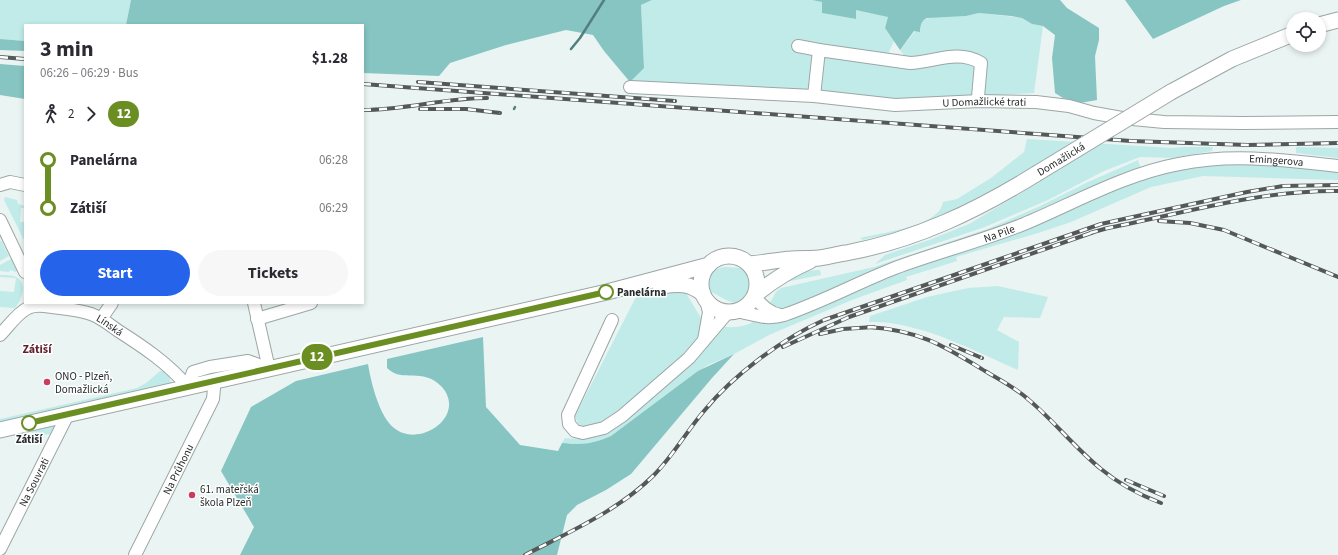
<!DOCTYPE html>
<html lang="en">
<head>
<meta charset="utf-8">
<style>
  :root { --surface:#fff; --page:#f7f7f7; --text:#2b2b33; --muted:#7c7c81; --accent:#2563eb }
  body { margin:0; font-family:"Source Sans 3",sans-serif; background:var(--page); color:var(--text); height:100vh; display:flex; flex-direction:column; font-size:15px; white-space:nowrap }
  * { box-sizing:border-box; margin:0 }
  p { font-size:13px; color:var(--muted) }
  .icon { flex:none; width:22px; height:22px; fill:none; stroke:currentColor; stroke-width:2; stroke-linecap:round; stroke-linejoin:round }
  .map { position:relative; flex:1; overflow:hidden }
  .sheet { position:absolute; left:24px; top:24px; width:340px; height:280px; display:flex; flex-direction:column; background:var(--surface); border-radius:0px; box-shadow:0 2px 6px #0003 }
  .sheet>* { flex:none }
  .badge { padding:0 8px; border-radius:13px; font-size:14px; line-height:26px }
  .buttons { position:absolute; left:1286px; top:12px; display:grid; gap:8px }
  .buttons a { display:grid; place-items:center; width:40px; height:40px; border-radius:50%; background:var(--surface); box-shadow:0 2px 6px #0003; font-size:20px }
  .map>.badge { position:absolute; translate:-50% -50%; box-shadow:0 0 0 2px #fff }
  .legs { display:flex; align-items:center; gap:6px; height:44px; padding:0 16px; font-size:13px }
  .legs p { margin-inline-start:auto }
  .head { display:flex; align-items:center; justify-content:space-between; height:68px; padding:0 16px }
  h1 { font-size:22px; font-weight:700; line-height:30px }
  .action { display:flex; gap:8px; margin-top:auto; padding:8px 16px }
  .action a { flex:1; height:46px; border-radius:24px; background:var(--accent); color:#fff; font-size:16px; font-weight:700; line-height:46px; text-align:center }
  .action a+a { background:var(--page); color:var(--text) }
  ul { padding:0 16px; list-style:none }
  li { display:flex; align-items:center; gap:14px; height:48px; font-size:15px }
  li i { display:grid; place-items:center; width:6px; height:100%; margin:0 5px; background:currentColor }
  li i::after { content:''; width:10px; height:10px; margin:-5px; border:3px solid; border-radius:50%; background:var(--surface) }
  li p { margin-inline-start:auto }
  li:first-child i { background:linear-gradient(#0000 50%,currentColor 0) }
  li:last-child i { background:linear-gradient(currentColor 50%,#0000 0) }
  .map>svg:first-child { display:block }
  .green { fill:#c0ebe8 }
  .forest { fill:#86c5c2 }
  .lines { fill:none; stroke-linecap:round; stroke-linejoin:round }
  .stream { stroke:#53807e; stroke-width:2.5 }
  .minor-casing { stroke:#9da6a5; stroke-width:14 }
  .major-casing { stroke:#9da6a5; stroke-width:17 }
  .minor { stroke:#fff; stroke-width:12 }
  .major { stroke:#fff; stroke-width:15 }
  .rail-casing { stroke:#545958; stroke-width:4 }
  .rail { stroke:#fdffff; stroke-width:2.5; stroke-dasharray:8; stroke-linecap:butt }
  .major-bridge-casing { stroke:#9da6a5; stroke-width:17; stroke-linecap:butt }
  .major-bridge { stroke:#fff; stroke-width:15 }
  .line-1-casing { stroke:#fff; stroke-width:9 }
  .line-1 { stroke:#6b8e23; stroke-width:6 }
  .stop-1-dot { fill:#fff; stroke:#6b8e23; stroke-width:2 }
  .poi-dot { fill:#cc3c5c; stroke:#fdffff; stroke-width:1.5 }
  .labels { text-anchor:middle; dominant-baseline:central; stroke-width:3; stroke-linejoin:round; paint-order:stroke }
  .street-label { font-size:11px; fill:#282b2b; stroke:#fdffff }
  .stop-label { font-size:11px; font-weight:bold; fill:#282b2b; stroke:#fdffff; text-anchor:start }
  .poi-label { font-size:11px; fill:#282b2b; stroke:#fdffff; text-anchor:start }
  .neighbourhood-label { font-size:12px; font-weight:bold; fill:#631e2c; stroke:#fdffff }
</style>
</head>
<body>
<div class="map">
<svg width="1338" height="555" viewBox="0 0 1338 555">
  <rect width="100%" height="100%" fill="#eaf4f3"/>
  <path class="green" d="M0,0H131L126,25H25V41L0,39Z
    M652,0H812L823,2L822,13L856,19V9L888,17L885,28L894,41L888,54L798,41L813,54L809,90L630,82L644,67L641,5Z
    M979,13L1022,18L1032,24L1043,26L1034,93L983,96L985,57L965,55L907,59L900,50L924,20L932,17L966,16Z
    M823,55L949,61H971L978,67L973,99L896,101L821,92L818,87Z
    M1027,139L1172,148L1183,147H1213L1212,151L1172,158L1140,157L1104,171L1048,200L985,227L875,264L885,255L929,240L969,224L1041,181L1033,168L953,212L906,230L863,240L860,238C882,233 921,228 937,213C940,211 942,206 943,202L957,199L991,178L1024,152Z
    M1296,147C1310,147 1324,148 1338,148V158L1296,153Z
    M1138,160L1141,169L1039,212L806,302L782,310L769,305L776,292L781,288L874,267L990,228L1040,206L1088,182Z
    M1259,163L1338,171V180L1203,176L1151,187L1071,222L1038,233L956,257L957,261L906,277L907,280L852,300L771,334L734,354L708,365L611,436C592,444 583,445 562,443L565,438C579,439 590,439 603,434L691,363L702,353L722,326C733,329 748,326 756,320C766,323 773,324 783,322C819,305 857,288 895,275C932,261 969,250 1006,237C1056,218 1103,191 1154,176C1188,166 1224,164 1259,163Z
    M5,197L17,200L18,204L25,206V208H21L20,222H25V242L4,200Z
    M0,240L2,242L9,256L0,261Z
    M11,259L17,270L16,272L10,270L9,272L0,271V265Z
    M724,267L744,268C754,280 752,295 739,304L728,301L706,289L705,281L710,271Z
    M820,270L821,275L785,282H782L801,271Z
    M0,275C5,275 12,275 16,277C29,284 21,300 15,308L0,307V291L14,292L16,278L0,277Z
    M998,286L1048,297L1040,318L1004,317L997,330L1019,342L1018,370C975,351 917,320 869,322L870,316L927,297L968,288Z
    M679,292L686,293L701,318L704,320C701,331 695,344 687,352C679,362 669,369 660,377C644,391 599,438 578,424L575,416L636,297Z
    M160,371C168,371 170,377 171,384L0,424V419L137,388L146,383Z
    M50,423H56V434L37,435L31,432Z"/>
  <path class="forest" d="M131,0H652L641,5L644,68L630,82L604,51L593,35L566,30L506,45L450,63L439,76L363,73V25H126Z
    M812,0H1060L1067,8L1099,28V40L1095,56L1097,100L1080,103L1063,98L1055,93L1052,58L1055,35L1043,26L1032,24L1022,18L1011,16L979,13L966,16L927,18C921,21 920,26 920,32L914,31L900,50L885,28L888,17L856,10V19L822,13V2Z
    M1125,0H1241L1224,6L1153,39Z
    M0,39L25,41V51L0,50Z
    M0,64L25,66V99L0,95Z
    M483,337L486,407L520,445L558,451L562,443C583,445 592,444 611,436L698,371L734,354L712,378L631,474L606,490L577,505L567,515L557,555H240L254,527L221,471L251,407L296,381L368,364C371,382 379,416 394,428C420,449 467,416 442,387C422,366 403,384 387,368V359Z"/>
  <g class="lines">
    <path class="stream" d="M571,49L580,38L604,0
      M514,109L515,107"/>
    <defs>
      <g id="minor">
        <path d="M798,46L819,50"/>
        <path id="s1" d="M630,87L814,96L895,105L980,101L1036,102L1069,106L1094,113L1122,118L1164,122L1242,123L1338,122"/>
        <path d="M814,96L819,50L910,63C934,62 958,49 981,63L978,97L980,101"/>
        <path d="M0,185L10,182L25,185"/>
        <path d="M0,220L25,272"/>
        <path d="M754,297C762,305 769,313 780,315"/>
        <path d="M254,303L269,369"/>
        <path id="s2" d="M734,311C753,313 764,321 784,315C822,302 857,283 895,268C938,252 982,241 1024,224C1074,203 1125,174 1179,164C1232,153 1284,160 1338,166"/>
        <path d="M101,319L112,303"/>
        <path d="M257,319L311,303"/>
        <path d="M612,320L568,415L569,424L575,431L583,433L604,428L622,416L689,358L728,312"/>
        <path id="s3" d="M0,335C8,327 17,313 28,308C36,304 44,306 52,307C65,309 79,310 91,314C100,317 109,324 117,330C142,346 168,363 188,387L193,372L210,367L248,361L269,369"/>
        <path d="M704,340L709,312L706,300"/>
        <path id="s4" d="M0,549L68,414"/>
        <path id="s5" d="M135,555L213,399L214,388L212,382"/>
      </g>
      <path id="major" d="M1319,25L1338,20
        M1171,92L1232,59L1293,34
        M701 284a28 28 0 1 1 56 0a28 28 0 1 1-56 0Z
        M749,264C763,263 777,260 791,259C800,258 810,259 819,258C828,257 837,254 846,253C916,240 976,211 1036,174
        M660,286C677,284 689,282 703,294
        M755,295C772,281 789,270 810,261
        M0,430L607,292L709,265"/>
    </defs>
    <use href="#minor" class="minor-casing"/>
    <use href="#major" class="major-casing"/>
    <use href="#minor" class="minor"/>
    <use href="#major" class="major"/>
    <defs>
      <path id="rail" d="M0,57L25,59
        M418,82L675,101
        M363,84L1131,141L1248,145L1338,143
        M420,109H466L500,113
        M363,110C405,110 445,98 487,98
        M1159,221L1190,223L1224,230L1338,277
        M1090,233L1108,228C1185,213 1260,190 1338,191
        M868,327C919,330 944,346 985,371C1000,380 1016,388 1029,400C1054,421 1075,448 1101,469C1119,484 1140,495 1161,503
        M820,334L843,329L874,327
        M951,345L982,358
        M783,347L849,317L1094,232
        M1126,480L1164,496
        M525,555C569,532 618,511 654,475C673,456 686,432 704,411C733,375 782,339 824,320L1101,224L1247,192L1283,186L1338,185"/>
    </defs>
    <use href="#rail" class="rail-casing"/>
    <use href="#rail" class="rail"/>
    <defs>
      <g id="major-bridge">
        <path id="s6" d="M1036,174L1171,92"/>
      </g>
    </defs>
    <use href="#major-bridge" class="major-bridge-casing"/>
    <use href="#major-bridge" class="major-bridge"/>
  </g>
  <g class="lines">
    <defs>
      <path id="line-1" d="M29,423L606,292"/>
    </defs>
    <use href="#line-1" class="line-1-casing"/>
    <use href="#line-1" class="line-1"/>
  </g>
  <g class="stop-1-dot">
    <circle cx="606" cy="292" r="7"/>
    <circle cx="29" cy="423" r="7"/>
  </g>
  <g class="poi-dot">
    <circle cx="47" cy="382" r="4"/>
    <circle cx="192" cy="495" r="4"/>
  </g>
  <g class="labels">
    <g class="street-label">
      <text stroke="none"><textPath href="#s1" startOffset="355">U Domažlické trati</textPath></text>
      <text stroke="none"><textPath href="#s6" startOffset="29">Domažlická</textPath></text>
      <text stroke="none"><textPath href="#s2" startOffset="572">Emingerova</textPath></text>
      <text stroke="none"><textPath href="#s2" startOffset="281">Na Pile</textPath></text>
      <text stroke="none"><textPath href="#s3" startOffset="125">Línská</textPath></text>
      <text stroke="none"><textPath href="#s5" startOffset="96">Na Průhonu</textPath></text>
      <text stroke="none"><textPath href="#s4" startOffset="75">Na Souvrati</textPath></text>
    </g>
    <g class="stop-label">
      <text x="617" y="292">Panelárna</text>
      <text x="29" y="439" text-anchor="middle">Zátiší</text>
    </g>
    <g class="poi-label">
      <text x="55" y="376">ONO - Plzeň,<tspan x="55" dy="13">Domažlická</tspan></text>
      <text x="200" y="489">61. mateřská<tspan x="200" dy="13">škola Plzeň</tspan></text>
    </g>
    <g class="neighbourhood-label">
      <text x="37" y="349">Zátiší</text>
    </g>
  </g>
</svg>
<div class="buttons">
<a><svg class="icon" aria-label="locate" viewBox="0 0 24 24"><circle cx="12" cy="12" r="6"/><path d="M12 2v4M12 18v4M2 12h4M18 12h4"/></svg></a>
</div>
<b class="badge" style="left:317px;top:357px;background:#6b8e23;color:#fff">12</b>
<section class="sheet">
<div class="head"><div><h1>3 min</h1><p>06:26 – 06:29 · Bus</p></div><b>$1.28</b></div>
<div class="legs"><svg class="icon" aria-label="walk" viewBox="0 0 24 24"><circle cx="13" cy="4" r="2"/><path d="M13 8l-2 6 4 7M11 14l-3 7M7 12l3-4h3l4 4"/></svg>2<svg class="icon" aria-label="forward" viewBox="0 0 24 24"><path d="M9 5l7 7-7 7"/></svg><b class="badge" style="background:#6b8e23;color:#fff">12</b></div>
<ul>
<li><i style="color:#6b8e23"></i><b>Panelárna</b><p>06:28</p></li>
<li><i style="color:#6b8e23"></i><b>Zátiší</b><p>06:29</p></li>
</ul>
<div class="action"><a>Start</a><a>Tickets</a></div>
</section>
</div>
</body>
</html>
